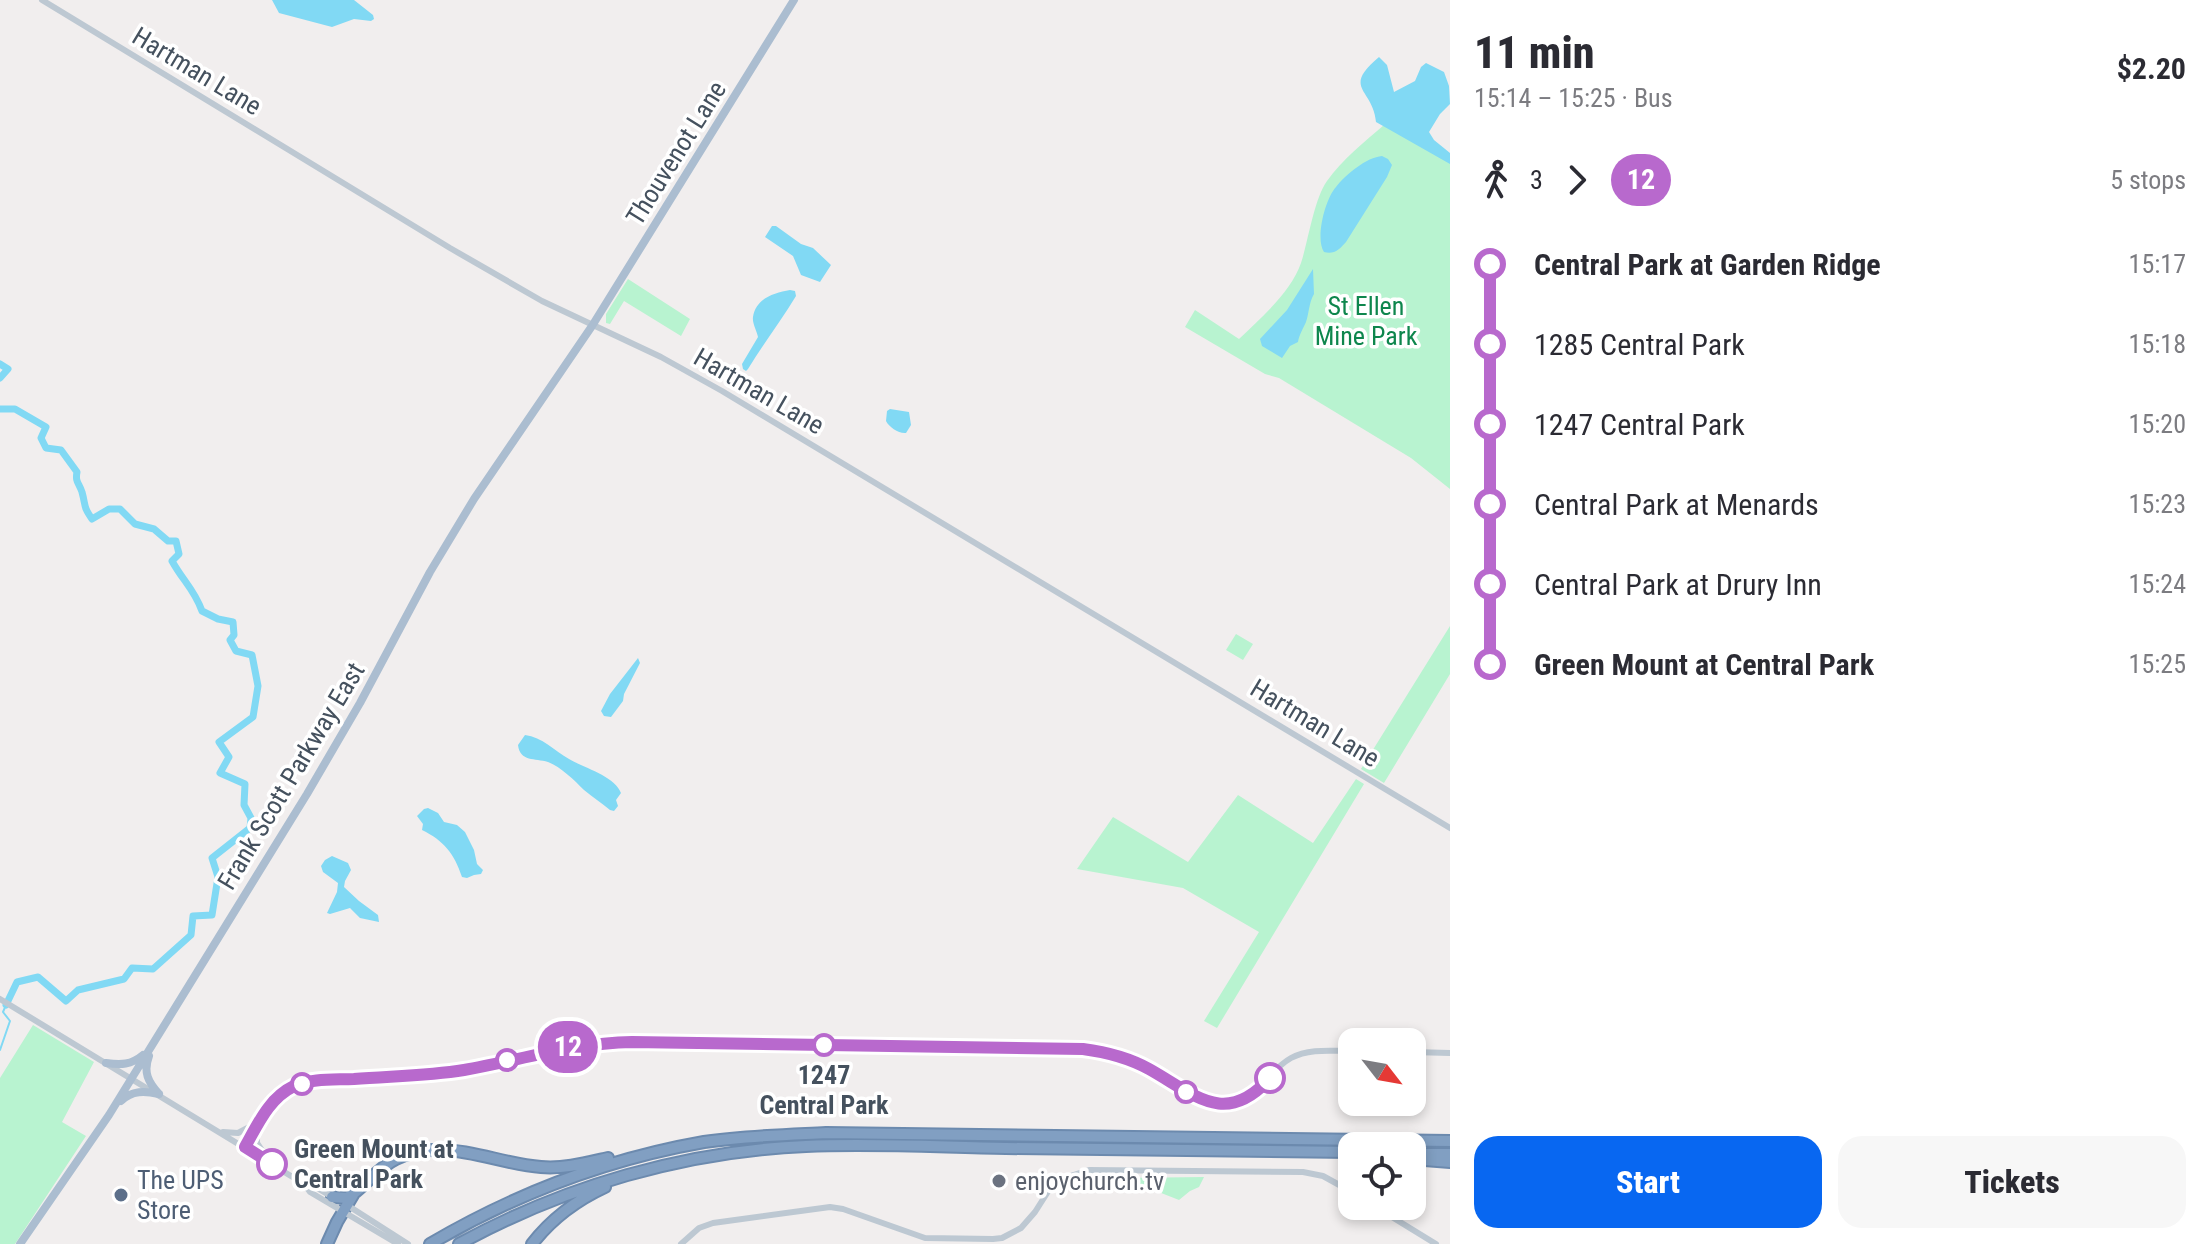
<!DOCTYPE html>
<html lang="en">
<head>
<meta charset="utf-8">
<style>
  :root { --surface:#fff; --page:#f7f7f7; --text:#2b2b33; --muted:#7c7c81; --accent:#0867f1 }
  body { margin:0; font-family:"Roboto Condensed",sans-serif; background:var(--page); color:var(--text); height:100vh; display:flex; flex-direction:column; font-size:30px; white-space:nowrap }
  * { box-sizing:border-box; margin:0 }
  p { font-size:26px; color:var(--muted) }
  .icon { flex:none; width:44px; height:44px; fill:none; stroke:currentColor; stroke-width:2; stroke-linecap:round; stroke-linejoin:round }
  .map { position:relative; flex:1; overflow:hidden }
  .drawer { display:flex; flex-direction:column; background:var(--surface); width:760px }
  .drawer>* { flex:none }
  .badge { padding:0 16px; border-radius:26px; font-size:28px; line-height:52px }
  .needle { width:52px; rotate:121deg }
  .controls { position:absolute; left:1338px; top:1028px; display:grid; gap:16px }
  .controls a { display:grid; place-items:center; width:88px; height:88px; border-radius:16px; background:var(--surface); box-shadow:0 4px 12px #0003; font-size:40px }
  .map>.badge { position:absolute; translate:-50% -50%; box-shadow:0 0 0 4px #fff }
  .legs { display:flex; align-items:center; gap:12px; height:88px; padding:0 24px; font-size:26px }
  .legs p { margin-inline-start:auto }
  .overview { display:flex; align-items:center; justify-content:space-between; height:136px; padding:0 24px }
  h1 { font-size:44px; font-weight:800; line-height:60px }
  .button { display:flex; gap:16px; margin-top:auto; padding:16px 24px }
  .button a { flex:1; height:92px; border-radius:24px; background:var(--accent); color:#fff; font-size:32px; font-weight:800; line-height:92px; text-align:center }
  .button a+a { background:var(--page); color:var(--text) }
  ul { padding:0 24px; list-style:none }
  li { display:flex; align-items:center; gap:28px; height:80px; font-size:30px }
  li i { display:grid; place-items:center; width:12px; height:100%; margin:0 10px; background:currentColor }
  li i::after { content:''; width:20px; height:20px; margin:-10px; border:6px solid; border-radius:50%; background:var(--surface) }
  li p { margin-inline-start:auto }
  li:first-child i { background:linear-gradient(#0000 50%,currentColor 0) }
  li:last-child i { background:linear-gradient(currentColor 50%,#0000 0) }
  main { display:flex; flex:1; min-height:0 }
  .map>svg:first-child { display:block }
  .green { fill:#b8f3d0 }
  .water { fill:#81d9f4 }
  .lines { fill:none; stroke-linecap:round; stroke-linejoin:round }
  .stream { stroke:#81d9f4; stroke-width:2 }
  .river { stroke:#81d9f4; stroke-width:7 }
  .highway-casing { stroke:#6c8aae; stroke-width:14 }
  .minor { stroke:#bdc8d2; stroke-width:6 }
  .major { stroke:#abbdd0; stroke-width:8 }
  .highway { stroke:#819fc2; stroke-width:10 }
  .line-1-casing { stroke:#fff; stroke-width:18 }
  .line-1 { stroke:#b869cd; stroke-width:12 }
  .stop-1-dot { fill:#fff; stroke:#b869cd; stroke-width:4 }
  .worship-dot { fill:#6b7280; stroke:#fff; stroke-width:3 }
  .service-dot { fill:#5c6f8a; stroke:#fff; stroke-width:3 }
  .labels { text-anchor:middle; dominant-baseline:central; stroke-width:7; stroke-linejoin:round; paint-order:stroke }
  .street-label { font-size:26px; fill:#45515e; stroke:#fff }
  .park-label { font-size:26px; fill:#0e864d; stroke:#fff }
  .stop-label { font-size:26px; font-weight:bold; fill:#45515e; stroke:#fff }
  .service-label { font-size:26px; fill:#4e5e75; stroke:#fff; text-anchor:start }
  .worship-label { font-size:26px; fill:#5b616d; stroke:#fff; text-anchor:start }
</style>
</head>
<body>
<main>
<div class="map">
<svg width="1450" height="1244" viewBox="0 0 1450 1244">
  <rect width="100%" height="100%" fill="#f1eeee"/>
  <path class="green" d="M1384,125L1450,162V489L1411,458L1279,378L1265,374L1185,327L1195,310L1239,339C1260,319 1291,292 1301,263C1308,242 1314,199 1327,181C1342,160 1364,142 1384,125Z
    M628,279L690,319L681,336L624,301L610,324L606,323V314Z
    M1450,626V674L1384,783L1361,769Z
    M1236,634L1253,644L1243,660L1226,650Z
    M1356,779L1364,784L1217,1028L1204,1021L1259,932L1183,888L1077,869L1113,817L1188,862L1238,795L1313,843Z
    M33,1025L94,1062L62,1122L86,1136L15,1244H0V1078Z
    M1204,1177L1199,1187L1190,1191L1179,1200L1123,1178Z"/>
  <path class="water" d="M272,0H354L373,15L374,19L371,21L354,19L332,27L279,13Z
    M1379,57L1387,65L1394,92L1415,81L1421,67L1426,63L1444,72L1449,86L1450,104L1440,114L1429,132L1434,140L1450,153V164L1376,122C1373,88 1341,89 1379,57Z
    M1382,156L1388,159L1392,165L1387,177L1346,242C1340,249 1334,255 1324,252C1315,239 1325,199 1336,187C1345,175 1367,157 1382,156Z
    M772,226H776L801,244L813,248L831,265L820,282L801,275L793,256L765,237Z
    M1313,269L1314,294C1309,302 1309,313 1306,322C1303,329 1299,335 1298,342L1290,346L1282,358L1262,346L1260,339L1287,310Z
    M790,290L795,291L796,296C781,321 763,344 748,369L746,371L743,369L742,364L758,337C757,331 752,323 753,317C756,298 774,293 790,290Z
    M890,409L909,412L911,425L906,433C899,434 889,427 886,421L887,411Z
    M638,658L640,663L624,694L623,701L611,717L604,716L601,711L610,694Z
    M525,735C542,737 555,751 569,759C584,768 615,776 621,793L616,800L618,806L614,811L610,810C602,803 592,797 584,790C574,780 561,767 548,762C535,758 520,762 518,745Z
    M428,808L438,813L444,822L457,825L465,832L474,850L477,864L483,870L481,874L474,875L467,878L462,877C454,853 444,841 422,830L423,824L417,816L424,809Z
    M332,856L348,863L351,870L345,881L344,887L359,901L378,915L379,922L360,918L350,908L330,914L327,913L337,892L338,883L323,872L321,866L325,860Z"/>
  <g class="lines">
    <path class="stream" d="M0,1050L10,1021L3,1012L6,1005"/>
    <path class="river" d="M0,364L8,369L0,378
      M0,409H15L46,427L41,438L46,448L61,450L77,472C75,482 79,483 82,492C86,507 83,506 92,519L109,509H120L135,524L154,529L168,541H176L179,554L172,561C183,581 194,589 202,611L218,619L233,622L234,635L230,640L236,651L252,655L258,686L253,717L219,742L229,757L220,773L245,784L244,805L251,818L250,828L212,858L218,877L212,915L193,916L191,935L153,969L132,968L124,979L78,990L66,1001L38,977L17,982L6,1005"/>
    <defs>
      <path id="highway" d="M1426,1154H1450
        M1412,1159L1450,1162
        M332,1197L347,1198C365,1187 377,1168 396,1159C445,1136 491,1163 541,1167C564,1169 586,1163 608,1158
        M327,1244L337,1222L353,1195
        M430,1244C515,1194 607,1159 704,1142C744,1136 785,1135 826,1133L1450,1141
        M459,1244C565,1186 685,1151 806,1146C873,1143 940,1147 1006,1148C1122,1149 1237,1151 1352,1152
        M532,1244C552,1218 575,1201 605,1187"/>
    </defs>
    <use href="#highway" class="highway-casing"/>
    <path class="minor" d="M42,0L450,248L542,301L661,357L722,391L1450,828
      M0,999L304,1184L310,1192L398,1244
      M1412,1052L1450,1053
      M257,1128V1143L267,1158
      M223,1132L238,1133L257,1123
      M245,1147C258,1124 268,1098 294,1087C312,1078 334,1080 354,1079C391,1076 427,1076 464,1070C520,1060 574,1043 632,1042L1083,1049C1102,1051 1121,1056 1138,1063C1165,1076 1194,1108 1227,1104C1258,1101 1266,1072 1291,1058C1309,1048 1332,1051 1352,1051
      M304,1184L312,1185L334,1198
      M347,1205L408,1244
      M1374,1206L1436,1244
      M681,1244L699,1228L713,1223L830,1207L843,1209L925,1238L993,1239L1002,1238L1021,1228L1035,1212L1049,1190L1064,1178L1089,1170L1303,1172L1323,1176L1352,1192"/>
    <path class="major" d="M149,1056C143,1072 148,1082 159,1094
      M106,1063C121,1065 131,1065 143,1055
      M121,1101C132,1090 145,1091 159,1094
      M20,1244L109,1115L307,794L360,703L430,572L474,499L592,326L794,0"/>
    <use href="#highway" class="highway"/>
  </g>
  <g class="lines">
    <defs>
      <path id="line-1" d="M272,1164L245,1147C258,1124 269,1098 294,1086C313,1078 334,1080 354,1079C391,1076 427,1076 464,1070C520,1060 574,1043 632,1042L1083,1049C1106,1052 1129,1058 1149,1069C1194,1094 1225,1128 1270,1078"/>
    </defs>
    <use href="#line-1" class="line-1-casing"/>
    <use href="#line-1" class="line-1"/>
  </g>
  <g class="stop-1-dot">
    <circle cx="824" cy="1045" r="10"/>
    <circle cx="507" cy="1060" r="10"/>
    <circle cx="1270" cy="1078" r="14"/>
    <circle cx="302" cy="1084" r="10"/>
    <circle cx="1186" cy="1092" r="10"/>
    <circle cx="272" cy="1164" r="14"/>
  </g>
  <circle class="worship-dot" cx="999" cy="1181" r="8"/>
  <circle class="service-dot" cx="121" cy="1195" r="8"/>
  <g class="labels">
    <g class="street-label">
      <text transform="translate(197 71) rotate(31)">Hartman Lane</text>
      <text transform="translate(676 153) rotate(-58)">Thouvenot Lane</text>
      <text transform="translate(759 391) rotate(30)">Hartman Lane</text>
      <text transform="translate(1315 723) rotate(31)">Hartman Lane</text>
      <text transform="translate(291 776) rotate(-59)">Frank Scott Parkway East</text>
    </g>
    <g class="park-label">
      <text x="1366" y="306">St Ellen<tspan x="1366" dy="30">Mine Park</tspan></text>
    </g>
    <g class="stop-label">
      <text x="824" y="1075">1247<tspan x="824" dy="30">Central Park</tspan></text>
      <text x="294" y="1149" text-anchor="start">Green Mount at<tspan x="294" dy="30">Central Park</tspan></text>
    </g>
    <g class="service-label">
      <text x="137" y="1180">The UPS<tspan x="137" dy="30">Store</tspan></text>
    </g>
    <g class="worship-label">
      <text x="1015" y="1181">enjoychurch.tv</text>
    </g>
  </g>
</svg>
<div class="controls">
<a><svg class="needle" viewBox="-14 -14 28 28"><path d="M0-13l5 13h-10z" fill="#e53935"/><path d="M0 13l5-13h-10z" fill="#7c7c81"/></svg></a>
<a><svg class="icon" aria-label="locate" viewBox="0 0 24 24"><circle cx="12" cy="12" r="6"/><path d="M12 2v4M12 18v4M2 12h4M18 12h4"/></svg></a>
</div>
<b class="badge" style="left:568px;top:1047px;background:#b869cd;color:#fff">12</b>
</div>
<section class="drawer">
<div class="overview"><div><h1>11 min</h1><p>15:14 – 15:25 · Bus</p></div><b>$2.20</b></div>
<div class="legs"><svg class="icon" aria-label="walk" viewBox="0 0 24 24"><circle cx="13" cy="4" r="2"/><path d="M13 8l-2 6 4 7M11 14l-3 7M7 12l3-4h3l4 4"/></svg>3<svg class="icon" aria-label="forward" viewBox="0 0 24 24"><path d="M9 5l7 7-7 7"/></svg><b class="badge" style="background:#b869cd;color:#fff">12</b><p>5 stops</p></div>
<ul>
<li><i style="color:#b869cd"></i><b>Central Park at Garden Ridge</b><p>15:17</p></li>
<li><i style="color:#b869cd"></i><span>1285 Central Park</span><p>15:18</p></li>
<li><i style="color:#b869cd"></i><span>1247 Central Park</span><p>15:20</p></li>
<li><i style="color:#b869cd"></i><span>Central Park at Menards</span><p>15:23</p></li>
<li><i style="color:#b869cd"></i><span>Central Park at Drury Inn</span><p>15:24</p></li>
<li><i style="color:#b869cd"></i><b>Green Mount at Central Park</b><p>15:25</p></li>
</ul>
<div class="button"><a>Start</a><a>Tickets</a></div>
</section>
</main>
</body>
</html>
